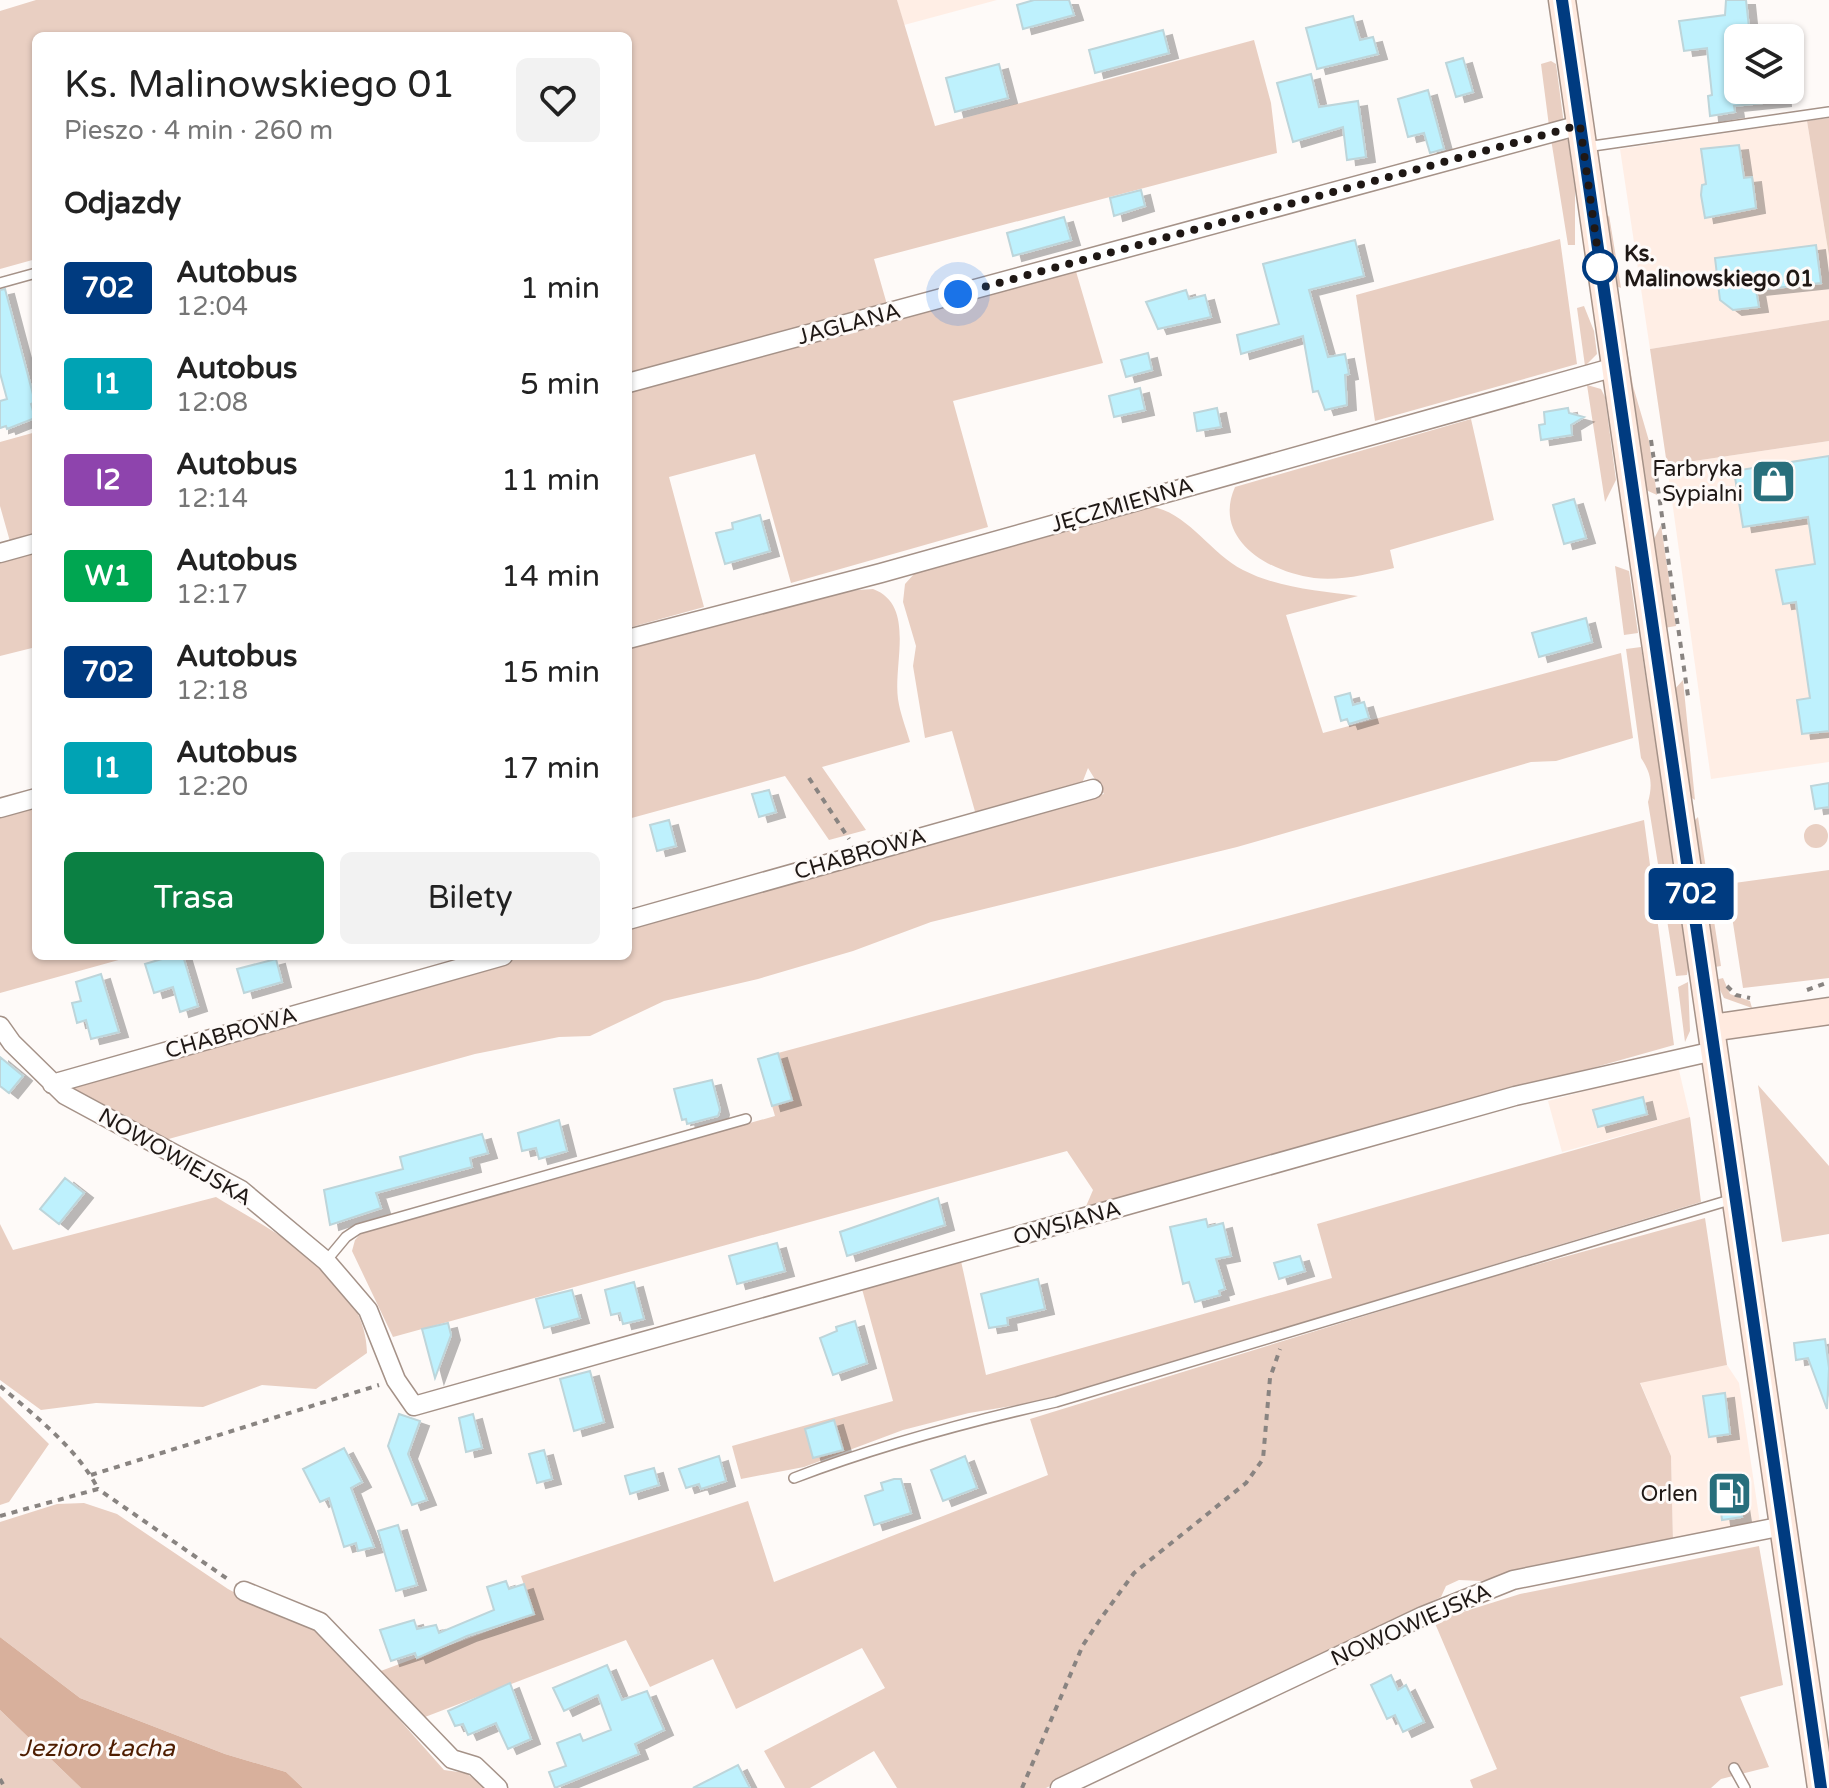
<!DOCTYPE html>
<html lang="pl">
<head>
<meta charset="utf-8">
<style>
  :root { --surface:#fff; --page:#f2f2f2; --text:#222; --muted:#767676; --accent:#0b8043 }
  body { margin:0; font-family:"Varela Round",sans-serif; background:var(--page); color:var(--text); height:100vh; display:flex; flex-direction:column; font-size:30px; white-space:nowrap }
  * { box-sizing:border-box; margin:0 }
  p { font-size:26px; color:var(--muted) }
  .icon { flex:none; width:44px; height:44px; fill:none; stroke:currentColor; stroke-width:2; stroke-linecap:round; stroke-linejoin:round }
  .map { position:relative; flex:1; overflow:hidden }
  .drawer { position:absolute; left:32px; top:32px; width:600px; height:928px; display:flex; flex-direction:column; background:var(--surface); border-radius:12px; box-shadow:0 2px 6px #0004 }
  .drawer>* { flex:none }
  .badge { padding:0 16px; border-radius:6px; font-size:28px; line-height:52px }
  .buttons { position:absolute; left:1724px; top:24px; display:grid; gap:16px }
  .buttons a { display:grid; place-items:center; width:80px; height:80px; border-radius:12px; background:var(--surface); box-shadow:0 2px 6px #0004; font-size:40px }
  .you { position:absolute; width:40px; height:40px; margin:-20px; border:6px solid #fff; border-radius:50%; background:#1a73e8; box-shadow:0 0 0 12px #1a73e833 }
  .map>.badge { position:absolute; translate:-50% -50%; box-shadow:0 0 0 4px #fff }
  h2 { padding:0 32px; font-size:30px; line-height:72px }
  .round { display:grid; place-items:center; flex:none; width:84px; height:84px; border-radius:12px; background:var(--page) }
  .headline { display:flex; align-items:center; justify-content:space-between; height:136px; padding:0 32px }
  h1 { font-size:38px; font-weight:600; line-height:60px }
  .primary-button { display:flex; gap:16px; margin-top:auto; padding:16px 32px }
  .primary-button a { flex:1; height:92px; border-radius:12px; background:var(--accent); color:#fff; font-size:32px; font-weight:600; line-height:92px; text-align:center }
  .primary-button a+a { background:var(--page); color:var(--text) }
  ul { padding:0; list-style:none }
  li { display:flex; align-items:center; gap:24px; height:96px; padding:0 32px }
  li div { flex:1 }
  li b { display:block; font-size:30px }
  li em { font-style:normal }
  li .badge { min-width:88px; font-weight:700; text-align:center }
  .map>svg:first-child { display:block }
  .built { fill:#ffeee5 }
  .green { fill:#e9cfc2 }
  .water { fill:#d8b09c }
  .building { fill:#bef1fd; stroke:#bdd5da; stroke-width:2; filter:url(#shadow) }
  .lines { fill:none; stroke-linecap:round; stroke-linejoin:round }
  .lane-casing { stroke:#a59288; stroke-width:12 }
  .street-casing { stroke:#a59288; stroke-width:21 }
  .secondary-casing { stroke:#a59288; stroke-width:29 }
  .path { stroke:#898481; stroke-width:4; stroke-dasharray:6 6; stroke-linecap:butt }
  .lane { stroke:#fff; stroke-width:9 }
  .street { stroke:#fff; stroke-width:18 }
  .secondary { stroke:#ffeadf; stroke-width:26 }
  .line-casing { stroke:#fff; stroke-width:18 }
  .line { stroke:#003b80; stroke-width:12 }
  .walk { stroke:#1f1815; stroke-width:8; stroke-dasharray:0 14.4 }
  .stop-dot { fill:#fff; stroke:#003b80; stroke-width:4 }
  .labels { text-anchor:middle; dominant-baseline:central; stroke-width:6; stroke-linejoin:round; paint-order:stroke }
  .stop-label { font-size:22px; font-weight:bold; fill:#1f1815; stroke:#fefaf8; text-anchor:start }
  .street-label { font-size:22px; fill:#1f1815; stroke:#fefaf8 }
  .poi-label { font-size:22px; fill:#1f1815; stroke:#fefaf8; text-anchor:end }
  .water-label { font-size:24px; font-style:italic; fill:#4e1d00; stroke:#fefaf8 }
</style>
</head>
<body>
<div class="map">
<svg width="1829" height="1788" viewBox="0 0 1829 1788">
  <defs>
    <filter id="shadow"><feDropShadow dx="9" dy="5" stdDeviation="0" flood-color="#0004"/></filter>
  </defs>
  <rect width="100%" height="100%" fill="#fefaf8"/>
  <path class="built" d="M897,0H997L904,25Z
    M1807,121L1829,256V320L1650,349L1620,149Z
    M1829,441V762L1711,779L1667,465Z
    M1678,1066L1690,1117L1562,1152L1548,1101Z
    M1727,1365L1739,1383L1760,1523L1673,1542L1671,1456L1640,1382Z"/>
  <path class="green" d="M36,0H897L935,126L1254,40L1271,103L1277,153L874,259L888,308L628,378V36H36V259L0,269V11Z
    M1551,61L1556,64L1563,117V122L1549,126L1541,64Z
    M1829,118V256L1807,121Z
    M1551,139L1568,140L1575,189V245H1568Z
    M1609,215L1621,288L1616,286L1607,219Z
    M1560,239L1577,364L1375,421L1356,295Z
    M1075,268L1103,363L953,401L988,527L791,583L755,454L669,477L704,607L628,628V388Z
    M1584,306L1594,331L1597,354L1585,366L1577,308Z
    M1622,319L1633,386L1649,441L1657,495L1646,490Z
    M1829,320V441L1667,465L1650,349Z
    M1587,385L1601,389L1605,397L1616,480L1605,502Z
    M1471,419L1494,520L1390,550L1394,568C1368,574 1342,581 1314,578C1268,572 1212,539 1235,487Z
    M36,432V538L11,545L0,506V442Z
    M1153,507C1189,514 1210,553 1243,570C1278,588 1320,591 1358,596L1286,615L1323,733L1621,653L1633,738L1556,761L1531,762L1237,847L931,922L853,951L758,979L664,1001L590,1036L559,1037L475,1054L165,1140L63,1086L526,956H628V927L1104,794L1088,768L1081,786L976,815L952,731L925,738L913,666L916,646L903,602L905,584L914,574L1061,527Z
    M1661,525L1676,626L1664,628L1652,543Z
    M36,549V647L0,656V559Z
    M1615,566L1629,571L1638,633L1624,635Z
    M873,589C916,605 893,664 898,699C900,713 906,728 910,742L822,767L866,830L829,840L785,776L628,819V648L844,591Z
    M1641,647L1689,964L1687,975L1676,976L1648,802C1653,784 1651,773 1641,758L1626,649Z
    M1683,680L1695,800L1689,796L1673,691Z
    M36,806V956H133L0,993V816Z
    M1698,817L1721,966L1715,967L1693,822Z
    M1644,820L1674,1045L1084,1211L1093,1190L1067,1151L393,1337L352,1251L355,1240L363,1231L775,1116L772,1106L792,1100L778,1053Z
    M1804 836a12 12 0 1 1 24 0a12 12 0 1 1-24 0Z
    M1829,870V978L1743,988L1727,884Z
    M1723,978L1730,994L1750,1001L1752,1008L1724,998L1715,980Z
    M1688,982L1690,1031L1685,1042L1678,987Z
    M1758,1085L1829,1166V1234L1782,1242Z
    M1690,1117L1701,1202L1042,1401L969,1413L903,1430L804,1467L741,1479L732,1446L893,1401L862,1289L961,1261L986,1375L1332,1278L1317,1224Z
    M216,1197C273,1232 366,1276 367,1353L316,1389L262,1385L203,1407L96,1403L41,1410L0,1380V1224L13,1250Z
    M1705,1218L1727,1365L1640,1383L1671,1456L1673,1542L1481,1581L1459,1580L1446,1586L1441,1597L1046,1788H897L874,1751L810,1788H785L764,1751L885,1688L862,1648L736,1709L713,1659L650,1687L626,1640L425,1717L378,1672L534,1614L521,1576L748,1501L774,1582L1048,1475L1030,1419L1491,1277Z
    M0,1396L49,1444L9,1502L0,1505Z
    M84,1503L117,1514L228,1589L285,1619L320,1630L444,1770L466,1773L486,1788H303L286,1772L225,1754L80,1698L0,1637V1522L57,1504Z
    M1759,1546L1783,1685L1740,1697L1769,1767L1721,1779L1711,1788H1473L1470,1780L1497,1769L1434,1621L1520,1594Z
    M0,1710L81,1788H0Z"/>
  <path class="water" d="M0,1637L80,1698L225,1754L286,1772L303,1788H81L0,1710Z"/>
  <path class="building" d="M1034,0H1069L1074,15L1023,29L1017,5Z
    M1726,0H1746L1749,28L1729,30L1738,90H1781L1782,101L1734,106L1735,112L1710,116L1708,96L1712,95L1707,48L1684,51L1679,21L1725,15Z
    M1353,16L1360,40L1373,37L1378,54L1317,69L1306,28Z
    M1163,30L1169,53L1095,73L1089,50Z
    M1463,58L1473,92L1456,97L1446,63Z
    M999,64L1008,98L955,112L946,78Z
    M1311,74L1319,107L1358,101L1366,157L1347,160L1343,127L1293,142L1277,83Z
    M1428,90L1444,149L1430,153L1424,133L1408,137L1398,99Z
    M1739,145L1744,178L1752,177L1756,208L1705,218L1701,195L1702,185L1706,184L1701,149Z
    M1141,190L1145,206L1114,216L1110,198Z
    M1064,217L1071,240L1013,256L1007,233Z
    M1355,240L1364,276L1309,290L1328,357L1345,354L1349,374L1345,375L1347,405L1325,410L1318,391L1313,392L1303,336L1241,354L1237,335L1279,324L1263,264Z
    M1816,245L1821,283L1756,290L1759,307L1733,310L1720,300L1715,258Z
    M5,289L35,402L31,404L35,418L7,429L6,426L0,428V401L7,399L0,373V290Z
    M1186,290L1189,299L1205,295L1211,317L1158,329L1146,302Z
    M1148,353L1152,370L1126,377L1121,360Z
    M1140,388L1145,410L1114,417L1109,396Z
    M1217,408L1221,427L1197,431L1194,413Z
    M1568,408L1569,413L1584,417L1571,425L1572,435L1541,440L1539,425L1545,424L1544,412Z
    M1829,456V731L1802,734L1797,700L1810,698L1796,602L1783,604L1776,570L1815,564L1808,517L1743,527L1734,471Z
    M1574,499L1586,538L1564,544L1553,505Z
    M760,515L770,551L725,564L716,533L733,529L732,523Z
    M1586,618L1592,642L1539,657L1532,633Z
    M1350,693L1353,705L1364,702L1369,718L1349,724L1347,719L1341,721L1335,697Z
    M1829,783V807L1815,809L1811,786Z
    M769,790L776,812L759,817L752,794Z
    M669,820L676,846L657,851L650,825Z
    M172,956H183L198,1006L180,1012L173,987L154,993L145,964Z
    M276,959L282,982L244,993L237,969Z
    M101,974L119,1032L91,1039L86,1020L77,1023L72,1003L81,1001L76,982Z
    M778,1053L792,1100L772,1106L758,1059Z
    M0,1057L23,1076L9,1093L0,1086Z
    M712,1080L720,1110L718,1116L687,1124L686,1119L682,1120L674,1089Z
    M1643,1097L1647,1114L1598,1127L1593,1110Z
    M559,1120L567,1151L539,1159L536,1148L522,1151L518,1133Z
    M482,1134L488,1153L470,1158L472,1167L376,1193L381,1208L330,1225L324,1190L403,1169L400,1157Z
    M65,1178L84,1193L59,1224L40,1209Z
    M938,1198L945,1225L847,1256L840,1232Z
    M1206,1219L1208,1227L1223,1223L1231,1256L1216,1259L1225,1289L1219,1291L1220,1295L1195,1302L1189,1282L1183,1284L1170,1227Z
    M777,1243L785,1271L737,1284L729,1256Z
    M1300,1256L1305,1271L1279,1279L1274,1263Z
    M1038,1279L1045,1309L1007,1318L1008,1325L989,1328L981,1294Z
    M634,1282L644,1319L623,1324L620,1313L611,1315L605,1290Z
    M572,1290L580,1318L544,1328L536,1299Z
    M855,1321L867,1363L833,1375L820,1338L837,1331L836,1327Z
    M448,1323L451,1335L435,1378L422,1329Z
    M1825,1339L1829,1368L1827,1409L1808,1358L1796,1360L1794,1343Z
    M590,1371L604,1422L574,1431L560,1379Z
    M1725,1393L1730,1434L1709,1437L1703,1396Z
    M399,1414L420,1421L408,1454L427,1500L412,1505L388,1446Z
    M473,1414L482,1448L466,1452L459,1418Z
    M834,1420L843,1450L813,1458L805,1429Z
    M344,1448L362,1482L351,1488L374,1547L358,1551L356,1543L344,1547L329,1498L320,1502L303,1469Z
    M544,1450L552,1479L537,1483L529,1454Z
    M719,1456L726,1481L701,1489L699,1484L686,1488L679,1469Z
    M965,1456L977,1488L943,1501L931,1470Z
    M654,1468L659,1485L630,1494L625,1476Z
    M1736,1478L1742,1517L1722,1520L1717,1480Z
    M894,1479H901L911,1513L874,1525L865,1496L883,1490L881,1483Z
    M398,1525L417,1585L396,1591L378,1531Z
    M506,1581L509,1589L524,1584L534,1614L467,1636L417,1658L415,1653L391,1661L380,1630L414,1620L417,1629L436,1625L439,1633L494,1610L487,1587Z
    M607,1665L622,1700L647,1691L664,1730L635,1744L639,1754L555,1788L549,1772L566,1766L557,1743L580,1734L583,1741L611,1730L598,1695L564,1711L553,1688Z
    M1391,1675L1398,1690L1406,1685L1424,1722L1403,1732L1395,1715L1387,1719L1371,1685Z
    M510,1683L531,1739L508,1749L496,1723L468,1735L463,1724L455,1726L448,1711Z
    M738,1765L750,1788H693Z"/>
  <g class="lines">
    <defs>
      <path id="lane" d="M1586,147L1829,112
        M0,283L36,273
        M326,1261L346,1237L358,1229L746,1119
        M794,1478C880,1445 966,1422 1056,1402L1733,1199
        M1734,1768L1745,1788"/>
      <path id="street" d="M628,383L1580,125
        M0,553L36,543
        M628,639L881,573L1615,367
        M0,808L36,798
        M628,920L1093,789
        M0,1026L12,1043L65,1095L241,1190L326,1261L368,1310L396,1380L414,1406L1515,1096L1714,1051
        M52,1084L503,956
        M244,1591L320,1622L452,1759L475,1766L498,1788
        M1060,1788L1423,1616L1513,1580L1783,1526"/>
      <path id="secondary" d="M1562,0L1821,1788
        M1711,1028L1829,1011"/>
    </defs>
    <use href="#lane" class="lane-casing"/>
    <use href="#street" class="street-casing"/>
    <use href="#secondary" class="secondary-casing"/>
    <path class="path" d="M1651,440L1688,696
      M809,778L849,839
      M1727,986L1736,995L1750,998
      M1807,990L1829,982
      M0,1386C34,1415 78,1449 98,1489
      M91,1475L379,1385
      M0,1516L98,1489L229,1580
      M0,1779L5,1788
      M1022,1788L1083,1645L1099,1621L1134,1573L1246,1483L1263,1459L1270,1378L1280,1349"/>
    <use href="#lane" class="lane"/>
    <use href="#street" class="street"/>
    <use href="#secondary" class="secondary"/>
  </g>
  <g class="lines">
    <defs>
      <path id="line" d="M1562,0L1821,1788"/>
    </defs>
    <use href="#line" class="line-casing"/>
    <use href="#line" class="line"/>
    <path class="walk" d="M958,294L1580,125L1600,267"/>
  </g>
  <defs>
    <symbol id="shop-square" viewBox="-11 -11 22 22"><rect x="-9" y="-9" width="18" height="18" rx="4" fill="#286f7c" stroke="#fefaf8"/><path d="M-5-2.5h2.3a2.7 3.5 0 0 1 5.4 0H5L5.5 6h-11ZM-1.5-2.5h3a1.5 2.3 0 0 0-3 0Z" fill="#fff"/></symbol>
    <symbol id="fuel-square" viewBox="-11 -11 22 22"><rect x="-9" y="-9" width="18" height="18" rx="4" fill="#286f7c" stroke="#fefaf8"/><path d="M-5.5-6h7V0h2V4h1.3V-2.5L3-4.5l.8-.8L6-3V5H2.5V1h-1V6h-7ZM-4.2-4.7v3.2H.2V-4.7Z" fill="#fff"/></symbol>
  </defs>
  <g fill-rule="evenodd">
    <use href="#shop-square" x="1748" y="456" width="51" height="51"/>
    <use href="#fuel-square" x="1704" y="1468" width="51" height="51"/>
  </g>
  <circle class="stop-dot" cx="1600" cy="267" r="16"/>
  <g class="labels">
    <g class="stop-label">
      <text x="1624" y="254">Ks.<tspan x="1624" dy="25">Malinowskiego 01</tspan></text>
    </g>
    <g class="street-label">
      <text transform="translate(849 324) rotate(-15)">JAGLANA</text>
      <text transform="translate(1122 505) rotate(-16)">JĘCZMIENNA</text>
      <text transform="translate(860 854) rotate(-16)">CHABROWA</text>
      <text transform="translate(231 1033) rotate(-16)">CHABROWA</text>
      <text transform="translate(175 1157) rotate(30)">NOWOWIEJSKA</text>
      <text transform="translate(1067 1223) rotate(-16)">OWSIANA</text>
      <text transform="translate(1411 1625) rotate(-24)">NOWOWIEJSKA</text>
    </g>
    <g class="poi-label">
      <text x="1743" y="469">Farbryka<tspan x="1743" dy="25">Sypialni</tspan></text>
      <text x="1698" y="1494">Orlen</text>
    </g>
    <g class="water-label">
      <text x="97" y="1748">Jezioro Łacha</text>
    </g>
  </g>
</svg>
<div class="buttons">
<a><svg class="icon" aria-label="layers" viewBox="0 0 24 24"><path d="M12 4l9 5-9 5-9-5zM3 14l9 5 9-5"/></svg></a>
</div>
<div class="you" style="left:958px;top:294px"></div>
<b class="badge" style="left:1691px;top:894px;background:#003b80;color:#fff">702</b>
<section class="drawer">
<div class="headline"><div><h1>Ks. Malinowskiego 01</h1><p>Pieszo · 4 min · 260 m</p></div><a class="round"><svg class="icon" aria-label="heart" viewBox="0 0 24 24"><path d="M12 20l-8-8c-3-5 5-10 8-4 3-6 11-1 8 4z"/></svg></a></div>
<h2>Odjazdy</h2>
<ul>
<li><span class="badge" style="background:#003b80;color:#fff">702</span><div><b>Autobus</b><p>12:04</p></div><em>1 min</em></li>
<li><span class="badge" style="background:#00a3b4;color:#fff">I1</span><div><b>Autobus</b><p>12:08</p></div><em>5 min</em></li>
<li><span class="badge" style="background:#8e44ad;color:#fff">I2</span><div><b>Autobus</b><p>12:14</p></div><em>11 min</em></li>
<li><span class="badge" style="background:#00a651;color:#fff">W1</span><div><b>Autobus</b><p>12:17</p></div><em>14 min</em></li>
<li><span class="badge" style="background:#003b80;color:#fff">702</span><div><b>Autobus</b><p>12:18</p></div><em>15 min</em></li>
<li><span class="badge" style="background:#00a3b4;color:#fff">I1</span><div><b>Autobus</b><p>12:20</p></div><em>17 min</em></li>
</ul>
<div class="primary-button"><a>Trasa</a><a>Bilety</a></div>
</section>
</div>
</body>
</html>
